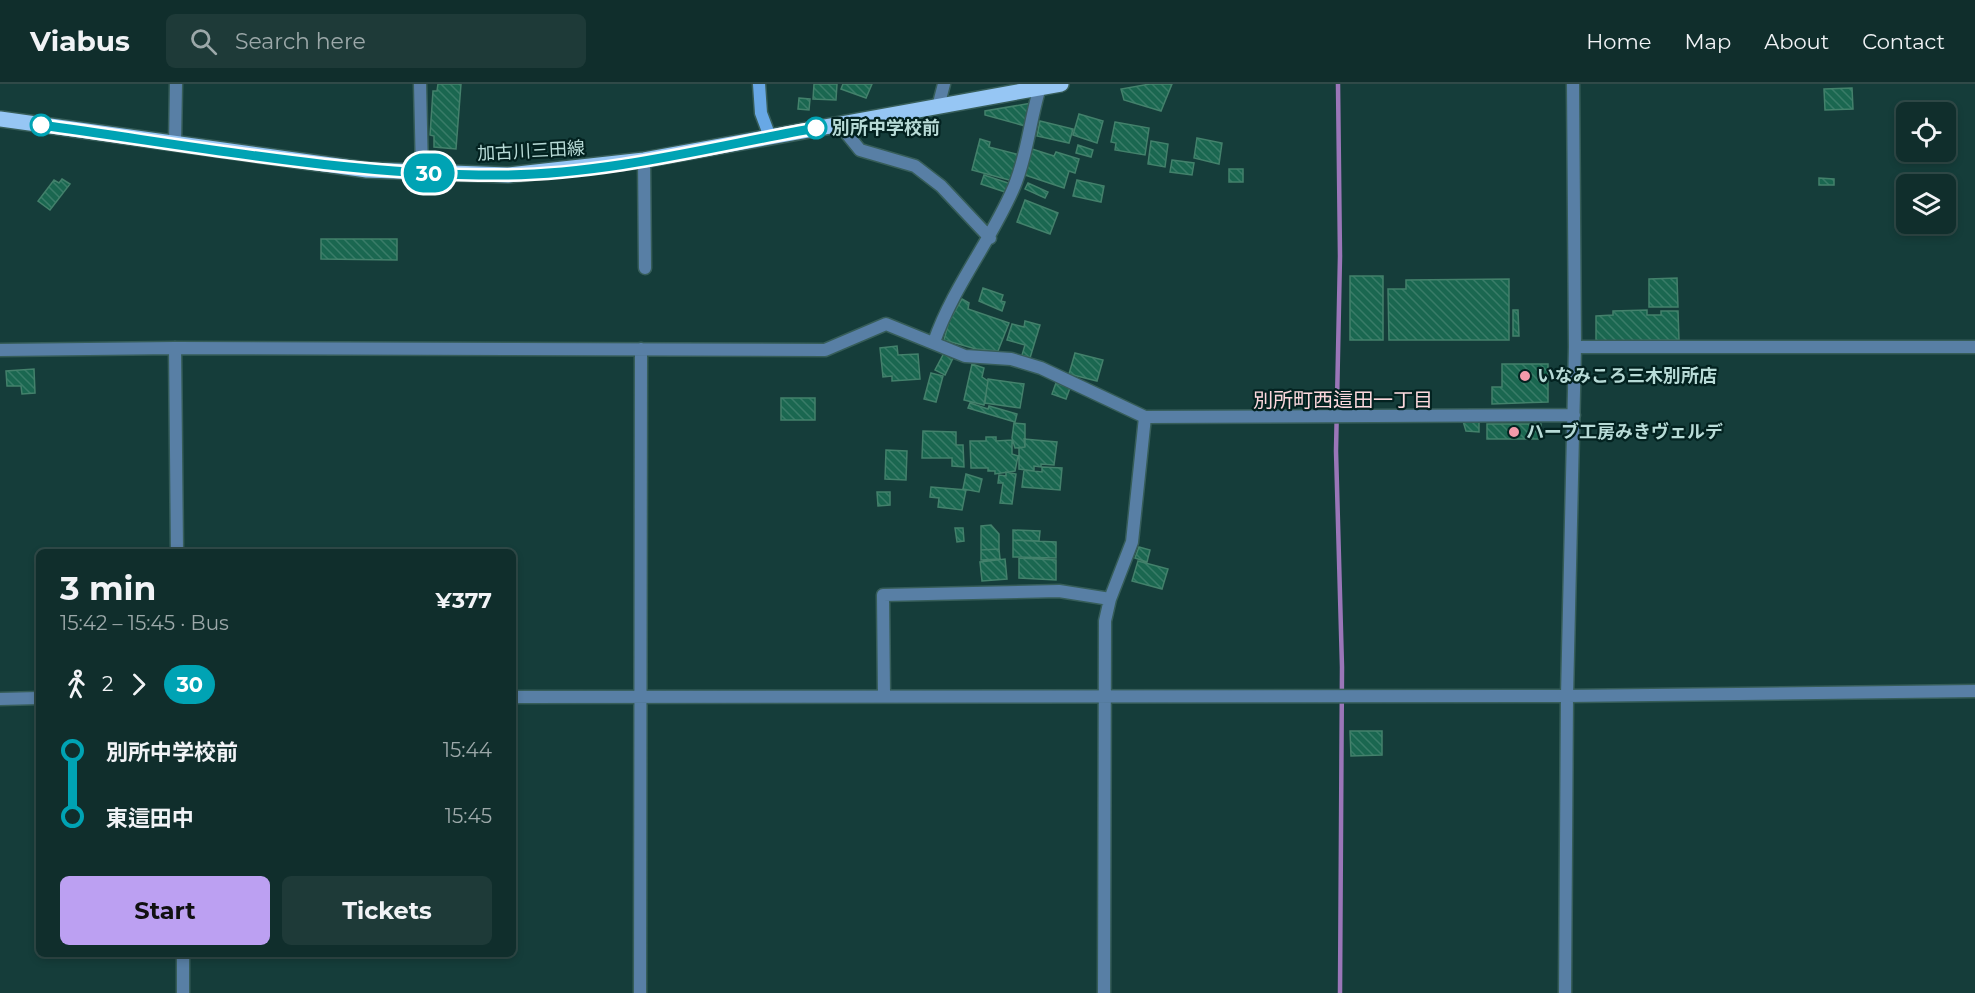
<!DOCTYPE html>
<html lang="en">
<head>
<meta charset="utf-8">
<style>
  :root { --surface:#102e2c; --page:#1e3a38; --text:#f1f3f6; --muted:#9ca8a9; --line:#304a48; --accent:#bca0f2 }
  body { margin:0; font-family:Montserrat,"Noto Sans JP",sans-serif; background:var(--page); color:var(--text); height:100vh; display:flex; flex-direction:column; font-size:22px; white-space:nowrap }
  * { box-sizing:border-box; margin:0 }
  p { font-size:20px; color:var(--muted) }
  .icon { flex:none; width:33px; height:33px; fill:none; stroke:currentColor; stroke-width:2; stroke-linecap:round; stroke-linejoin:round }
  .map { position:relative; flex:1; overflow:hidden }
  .drawer { position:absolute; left:36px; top:465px; width:480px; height:408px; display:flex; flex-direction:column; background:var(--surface); border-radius:9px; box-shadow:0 3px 9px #0003,0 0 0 2px var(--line) }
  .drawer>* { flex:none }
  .badge { padding:0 12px; border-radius:20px; font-size:21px; line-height:39px }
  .controls { position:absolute; left:1896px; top:18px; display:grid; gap:12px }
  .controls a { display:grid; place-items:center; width:60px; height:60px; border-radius:9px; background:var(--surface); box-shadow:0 3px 9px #0003,0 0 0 2px var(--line); font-size:30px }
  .map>.badge { position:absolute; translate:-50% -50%; box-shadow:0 0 0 3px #fff }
  .legs { display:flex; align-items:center; gap:9px; height:66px; padding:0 24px; font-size:20px }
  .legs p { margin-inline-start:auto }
  .summary { display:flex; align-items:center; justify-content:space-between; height:102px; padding:0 24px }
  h1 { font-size:33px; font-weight:700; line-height:45px }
  .action { display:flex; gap:12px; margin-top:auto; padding:12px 24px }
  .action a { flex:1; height:69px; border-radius:9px; background:var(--accent); color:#111; font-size:24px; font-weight:700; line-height:69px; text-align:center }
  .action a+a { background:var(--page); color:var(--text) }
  ul { padding:0 24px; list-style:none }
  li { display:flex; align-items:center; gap:21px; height:66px; font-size:22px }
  li i { display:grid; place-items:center; width:9px; height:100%; margin:0 8px; background:currentColor }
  li i::after { content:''; width:15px; height:15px; margin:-8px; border:4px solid; border-radius:50%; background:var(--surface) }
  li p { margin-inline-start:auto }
  li:first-child i { background:linear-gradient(#0000 50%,currentColor 0) }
  li:last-child i { background:linear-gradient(currentColor 50%,#0000 0) }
  header { display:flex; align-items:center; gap:36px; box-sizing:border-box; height:84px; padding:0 30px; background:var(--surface); border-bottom:2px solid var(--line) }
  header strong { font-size:28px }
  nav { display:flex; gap:33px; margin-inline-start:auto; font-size:21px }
  .search { width:420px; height:54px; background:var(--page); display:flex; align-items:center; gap:15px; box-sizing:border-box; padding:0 21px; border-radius:9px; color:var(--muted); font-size:22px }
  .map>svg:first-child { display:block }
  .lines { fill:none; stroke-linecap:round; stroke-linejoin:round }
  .stream { stroke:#9a76b8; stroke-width:4.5 }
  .building { fill:url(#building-back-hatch); stroke:#43816b; stroke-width:1.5 }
  .street-casing { stroke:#365d59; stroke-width:15 }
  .secondary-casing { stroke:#365d59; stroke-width:15 }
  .primary-casing { stroke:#365d59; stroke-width:18 }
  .street { stroke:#587fa5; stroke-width:12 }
  .secondary { stroke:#68a8e5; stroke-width:12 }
  .primary { stroke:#96c6f4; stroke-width:15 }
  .line-1-casing { stroke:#fff; stroke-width:14 }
  .line-1 { stroke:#00a3b4; stroke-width:9 }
  .stop-1-dot { fill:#fff; stroke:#00a3b4; stroke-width:3 }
  .poi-dot { fill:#f39aaa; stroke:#032220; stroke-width:2 }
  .labels { text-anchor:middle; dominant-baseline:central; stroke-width:4.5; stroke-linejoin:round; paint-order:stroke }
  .stop-label { font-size:18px; font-weight:bold; fill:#b8dbd7; stroke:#032220; text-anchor:start }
  .street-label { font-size:18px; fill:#b8dbd7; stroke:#032220 }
  .poi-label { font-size:18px; font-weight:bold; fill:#b8dbd7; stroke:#032220; text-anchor:start }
  .neighbourhood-label { font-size:20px; fill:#fcd8dd; stroke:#032220 }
</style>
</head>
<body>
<header>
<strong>Viabus</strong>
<div class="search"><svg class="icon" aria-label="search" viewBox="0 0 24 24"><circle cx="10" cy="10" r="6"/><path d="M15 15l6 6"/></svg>Search here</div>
<nav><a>Home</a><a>Map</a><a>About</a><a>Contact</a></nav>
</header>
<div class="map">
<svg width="1975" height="909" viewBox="0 0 1975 909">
  <defs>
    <pattern id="building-back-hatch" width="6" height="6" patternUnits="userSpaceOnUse" patternTransform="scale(1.5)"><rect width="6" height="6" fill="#1a6750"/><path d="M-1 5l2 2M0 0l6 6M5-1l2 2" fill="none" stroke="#397c68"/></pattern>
  </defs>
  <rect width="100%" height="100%" fill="#153d3a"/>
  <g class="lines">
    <path class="stream" d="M1338,0L1340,172L1336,367L1342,583L1340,909"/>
  </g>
  <path class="building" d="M438,0H461L456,65L434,63V52L430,51L433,7H437Z
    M814,0H837L836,16L813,15Z
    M843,0H872L866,14L841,5Z
    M1150,0H1172L1161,27L1124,16L1121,5Z
    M1852,4L1853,25L1825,26L1824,5Z
    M799,14L810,15L809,26L798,25Z
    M1032,19L1025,42L985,31V27Z
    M1079,30L1103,37L1097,59L1073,51Z
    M1040,37L1073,45L1069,59L1037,52Z
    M1115,38L1149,44L1145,71L1115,66L1116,59L1111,58Z
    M1197,54L1222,59L1219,80L1194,74Z
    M980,55L990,58L989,63L1020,71L1013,97L972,86Z
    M1151,57L1168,60L1165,83L1148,80Z
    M1078,61L1093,66L1091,73L1076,69Z
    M1032,65L1054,72L1056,68L1079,75L1075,89L1069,87L1064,104L1025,91Z
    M1172,76L1194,79L1192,91L1170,88Z
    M1229,85H1243V98H1229Z
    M984,91L1011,100L1008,109L981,100Z
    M1819,94L1834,95V101H1819Z
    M62,95L70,100L50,126L38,117L54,96L59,99Z
    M1077,96L1104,102L1101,118L1073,112Z
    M1028,99L1048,108L1045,114L1025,105Z
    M1025,116L1058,129L1050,150L1017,138Z
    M321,155H397V176L321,175Z
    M1350,192H1383V256H1350Z
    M1677,194L1678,223H1649V195Z
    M1509,195V256H1389L1388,205H1406V196Z
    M983,204L1003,211L1001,217L1005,218L1002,227L979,217Z
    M962,215L969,219L968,225L1009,239L998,267L976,265L944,256L949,237Z
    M1513,226H1518L1519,252H1513Z
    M1647,226V231H1661V227H1678L1679,256L1596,257V232L1613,231V227Z
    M1025,237L1040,241L1030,274L1022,271L1025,261L1007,256L1012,240L1024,243Z
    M897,262L898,271L918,270L920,295L892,297V292L883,293L880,264Z
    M944,269L953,274L945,291L935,286Z
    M1075,269L1103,276L1097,297L1069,290Z
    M972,280L984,284L982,293L988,297L984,321L964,316Z
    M1502,280H1548V318L1492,320V303H1502Z
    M34,285L35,309L22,310L21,302H7L6,287Z
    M931,289L943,292L936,318L924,315Z
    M988,295L1024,300L1020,324L985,319Z
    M1056,299L1070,304L1066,315L1052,310Z
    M781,314H815V336H781Z
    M970,319L988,325L989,322L1017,330L1015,338L968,324Z
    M1463,337L1479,338V348L1466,347Z
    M1014,339L1025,340V363L1015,364L1012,354Z
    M1487,340H1541V355H1487Z
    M923,347L956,348V361H963L964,383L952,382V374H922Z
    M986,353H996V357L1012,356V370L1018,372L1015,387L995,390V387H988V384H971L970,357H986Z
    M1024,355L1057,358L1054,381L1041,380V383L1034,382V387L1019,385V364L1025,363Z
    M886,366L907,367L906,396L885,395Z
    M1042,383L1062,384L1060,406L1022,403L1024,386L1042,388Z
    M1006,388L1016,390L1012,420L1000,419L1003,399H998L999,391L1006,392Z
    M966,390L982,395L979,408L963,405Z
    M931,403L966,406L962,426L938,423L939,414L930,413Z
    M877,408H890V421L878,422Z
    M991,441L999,450V465L981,466V442Z
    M955,444H963L964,457L957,458Z
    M1013,446L1040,447L1039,457L1013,456Z
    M1013,456L1056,458V474L1013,473Z
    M1139,463L1150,466L1147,478L1135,474Z
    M999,465L1000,475L981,476V466Z
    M1019,474L1056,476V496L1019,494Z
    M1005,475L1007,495L982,497L980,478Z
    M1138,477L1168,485L1162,505L1132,497Z
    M1350,647H1382V671L1351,672Z"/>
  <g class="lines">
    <defs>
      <path id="street" d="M420,0L422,88
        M938,23L944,0
        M839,40L860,66L915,82L941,102L990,154
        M175,60L176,0
        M644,76L645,184
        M934,258C953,203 991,157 1014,103C1028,70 1030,33 1041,0
        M1575,263H1975
        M175,264L177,468
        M0,266L175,264L825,266L886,240L965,272L1011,275L1041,284L1145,333L1574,331
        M884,612L883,511L1059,507L1110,515
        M513,613L1567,612L1975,607
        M0,615L39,614
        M183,870V909
        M640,909L641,265
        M1104,909L1105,537L1110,515L1132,458L1145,333
        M1565,909L1567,612L1575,263L1573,0"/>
      <path id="secondary" d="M759,0L761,29L770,53"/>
      <path id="primary" d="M0,35L367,86L508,91L644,76L1061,0"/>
    </defs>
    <use href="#street" class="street-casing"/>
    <use href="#secondary" class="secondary-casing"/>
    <use href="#primary" class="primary-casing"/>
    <use href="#street" class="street"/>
    <use href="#secondary" class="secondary"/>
    <use href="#primary" class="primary"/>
  </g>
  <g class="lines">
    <defs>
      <path id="line-1" d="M41,41C195,62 350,92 506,91C610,90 715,62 816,44"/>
    </defs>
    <use href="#line-1" class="line-1-casing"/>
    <use href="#line-1" class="line-1"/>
  </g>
  <g class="stop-1-dot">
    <circle cx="41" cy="41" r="10"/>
    <circle cx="816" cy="44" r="10"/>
  </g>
  <g class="poi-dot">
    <circle cx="1525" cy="292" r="6"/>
    <circle cx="1514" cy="348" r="6"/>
  </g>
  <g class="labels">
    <g class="stop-label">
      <text x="832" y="44">別所中学校前</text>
    </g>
    <g class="street-label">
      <text transform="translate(531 67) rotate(-3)">加古川三田線</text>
    </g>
    <g class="poi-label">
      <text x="1537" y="292">いなみころ三木別所店</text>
      <text x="1526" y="348">ハーブ工房みきヴェルデ</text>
    </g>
    <g class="neighbourhood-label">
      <text x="1343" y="316">別所町西這田一丁目</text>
    </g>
  </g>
</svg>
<div class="controls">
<a><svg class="icon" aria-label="locate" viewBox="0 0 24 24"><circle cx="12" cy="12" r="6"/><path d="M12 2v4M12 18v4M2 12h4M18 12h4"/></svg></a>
<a><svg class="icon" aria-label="layers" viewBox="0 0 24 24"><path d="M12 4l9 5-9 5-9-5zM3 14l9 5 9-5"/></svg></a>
</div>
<b class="badge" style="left:429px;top:89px;background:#00a3b4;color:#fff">30</b>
<section class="drawer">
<div class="summary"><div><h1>3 min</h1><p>15:42 – 15:45 · Bus</p></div><b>¥377</b></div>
<div class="legs"><svg class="icon" aria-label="walk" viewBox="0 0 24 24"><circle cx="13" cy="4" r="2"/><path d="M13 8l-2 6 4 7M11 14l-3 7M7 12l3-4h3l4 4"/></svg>2<svg class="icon" aria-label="forward" viewBox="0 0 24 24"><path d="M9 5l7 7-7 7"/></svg><b class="badge" style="background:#00a3b4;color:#fff">30</b></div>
<ul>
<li><i style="color:#00a3b4"></i><b>別所中学校前</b><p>15:44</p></li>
<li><i style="color:#00a3b4"></i><b>東這田中</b><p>15:45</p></li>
</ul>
<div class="action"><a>Start</a><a>Tickets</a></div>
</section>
</div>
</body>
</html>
